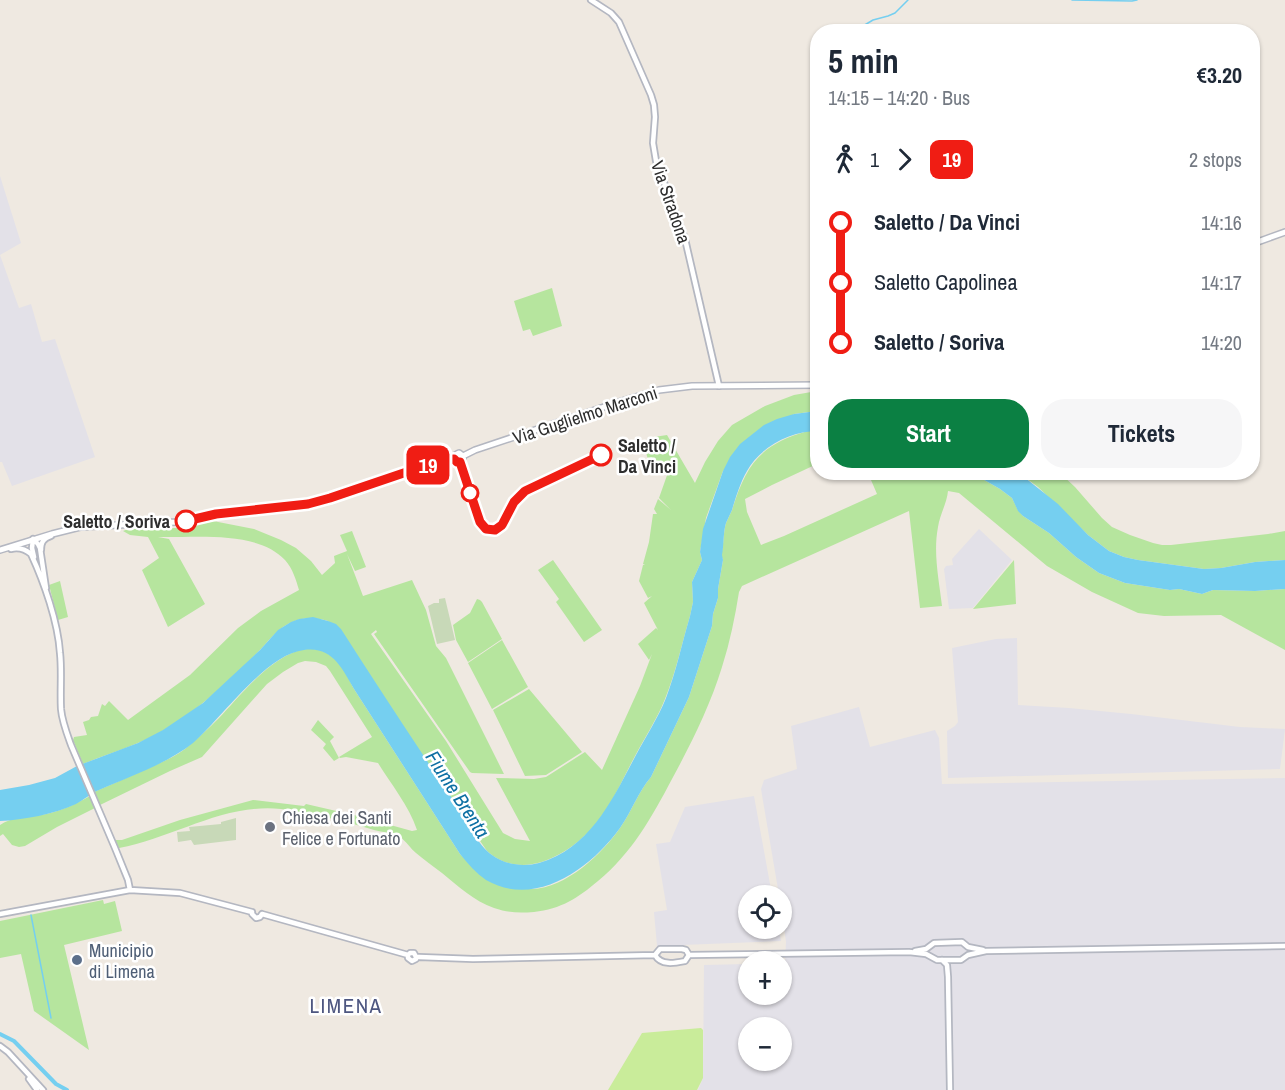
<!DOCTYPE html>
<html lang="en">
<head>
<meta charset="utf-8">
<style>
  :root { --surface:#fff; --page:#f6f6f7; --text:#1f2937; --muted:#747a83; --accent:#0b8043 }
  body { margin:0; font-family:"Archivo Narrow",sans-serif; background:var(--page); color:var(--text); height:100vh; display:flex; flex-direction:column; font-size:22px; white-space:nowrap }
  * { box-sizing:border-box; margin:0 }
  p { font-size:20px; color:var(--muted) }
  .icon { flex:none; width:33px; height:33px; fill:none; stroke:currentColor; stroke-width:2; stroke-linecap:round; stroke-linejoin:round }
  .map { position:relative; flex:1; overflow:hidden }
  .panel { position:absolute; left:810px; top:24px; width:450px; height:456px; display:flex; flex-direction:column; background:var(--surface); border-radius:24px; box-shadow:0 2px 4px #0004 }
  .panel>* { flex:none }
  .badge { padding:0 12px; border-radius:9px; font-size:21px; line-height:39px }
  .controls { position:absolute; left:738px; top:885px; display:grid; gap:12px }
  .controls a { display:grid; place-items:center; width:54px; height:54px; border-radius:50%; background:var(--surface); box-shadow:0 2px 4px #0004; font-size:30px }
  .map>.badge { position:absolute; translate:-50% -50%; box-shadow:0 0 0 3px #fff }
  .legs { display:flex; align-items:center; gap:9px; height:66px; padding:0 18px; font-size:20px }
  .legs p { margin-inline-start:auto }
  .overview { display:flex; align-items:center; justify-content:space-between; height:102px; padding:0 18px }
  h1 { font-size:33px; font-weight:800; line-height:45px }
  .primary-button { display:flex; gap:12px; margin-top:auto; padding:12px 18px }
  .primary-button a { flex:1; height:69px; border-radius:24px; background:var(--accent); color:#fff; font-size:24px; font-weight:800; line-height:69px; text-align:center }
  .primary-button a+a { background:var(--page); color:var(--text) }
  ul { padding:0 18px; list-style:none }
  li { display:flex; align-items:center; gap:21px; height:60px; font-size:22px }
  li i { display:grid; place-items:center; width:9px; height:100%; margin:0 8px; background:currentColor }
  li i::after { content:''; width:15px; height:15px; margin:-8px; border:4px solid; border-radius:50%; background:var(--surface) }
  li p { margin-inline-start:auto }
  li:first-child i { background:linear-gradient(#0000 50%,currentColor 0) }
  li:last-child i { background:linear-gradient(currentColor 50%,#0000 0) }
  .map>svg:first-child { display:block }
  .industrial { fill:#e3e1e8; fill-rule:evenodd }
  .green { fill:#b6e59e }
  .cemetery { fill:#c8d9b8 }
  .pitch { fill:#c9ec9a }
  .water { fill:#75cff0 }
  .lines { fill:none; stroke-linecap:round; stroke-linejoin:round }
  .stream { stroke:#75cff0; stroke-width:1.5 }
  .canal { stroke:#75cff0; stroke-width:4 }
  .tertiary-casing { stroke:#b4b7c1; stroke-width:8 }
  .secondary-casing { stroke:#b4b7c1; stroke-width:8 }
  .tertiary { stroke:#fff; stroke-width:4.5 }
  .secondary { stroke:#fff; stroke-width:5 }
  .line-1-casing { stroke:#fff; stroke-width:14 }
  .line-1 { stroke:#f01d14; stroke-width:9 }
  .stop-1-dot { fill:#fff; stroke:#f01d14; stroke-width:3 }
  .worship-dot { fill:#6b7280; stroke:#fff; stroke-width:2 }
  .service-dot { fill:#5c6f8a; stroke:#fff; stroke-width:2 }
  .labels { text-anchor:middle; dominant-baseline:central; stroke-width:5; stroke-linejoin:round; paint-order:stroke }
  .street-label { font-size:18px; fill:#2e2e2e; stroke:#fff }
  .stop-label { font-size:18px; font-weight:bold; fill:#2e2e2e; stroke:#fff; text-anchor:start }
  .worship-label { font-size:18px; fill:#5b616d; stroke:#fff; text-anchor:start }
  .service-label { font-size:18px; fill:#4e5e75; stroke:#fff; text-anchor:start }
  .water-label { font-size:20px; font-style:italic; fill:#0d6fa3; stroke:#fff }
  .quarter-label { font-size:21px; letter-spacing:1.5px; fill:#4d5680; stroke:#fff }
</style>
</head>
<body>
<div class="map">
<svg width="1285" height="1090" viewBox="0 0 1285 1090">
  <rect width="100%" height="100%" fill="#efe9e1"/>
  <path class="industrial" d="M0,176L21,243L0,255Z
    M0,255L19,308L31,304L42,342L55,339L95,457L12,486L2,462H0Z
    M979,529L1012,560L973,608L949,609L944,569L946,566L953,565L952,559Z
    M1017,638L1018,705L1069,708L1131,714L1240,727L1285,729L1280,769L948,778L947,731L955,726L958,722L952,648L996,639Z
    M859,707L870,747L935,730L939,738L942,784L1285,778V1090H698L703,1078L704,965L748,964V994H782V964L785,963L786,942L782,912V896L779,895L761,789L764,780L797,769L791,726ZM748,1028H782V1060H748Z
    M754,796L772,895L748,896V928L779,929L781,941L657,946L654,912L667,910L656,844L670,842L685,807Z"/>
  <path class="green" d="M552,288L562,326L533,336L530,329L523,331L514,301Z
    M817,391V411L794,414L723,471L706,518L700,552L702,560L692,582L693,602L690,616C682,643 676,672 665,699C657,719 645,737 635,756C623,778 613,803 597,823C571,854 522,883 487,851L328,621C314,617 301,617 288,624C275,631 268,642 258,652C241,669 223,687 204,702C185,718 162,733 138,743C120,751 101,756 83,764L73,740L74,737L87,735L83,722L89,720L91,717L98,716L102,704L105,706L109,701L128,720L190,675L238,628L261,611L299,590C296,580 293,569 285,560C257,530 196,538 158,537L169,539L205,604L168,627L142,570L159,558L148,537L130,535L123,531L128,529L177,528L192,523L208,520L254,529L281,540L296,548L311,561L322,575L335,563L334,556L347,551L340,535L352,531L366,567L355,571L347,554L363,596L412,580L426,610L436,646L446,658L504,774L472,773L470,772L374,634L377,632L376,630L371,634L446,741L503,833L515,839L530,841L496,778L534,779L546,777L585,752L602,770L640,686L652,654L649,660L638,644L656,628L658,630L644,603L652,596L648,598L639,581L643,565H645L643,564L649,542L653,514H657L654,509L658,499L671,510L659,498L671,464L651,467L643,445L644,442L654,437L667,435L695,483L694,485L705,462L718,441L732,425L765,406L794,395Z
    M808,431H817V464L772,485L745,499L747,512L761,545L784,536L877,494L868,473H972L1000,489L1012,498L1018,510L1023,516L1049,533L1076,557L1099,573L1125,583L1170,590L1179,589L1202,594L1213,590L1254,591L1285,589V650L1221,615L1164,616L1138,613L1092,592L1047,566L959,493L948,491C947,503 940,514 938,527C933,553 939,580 942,606L920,608L909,511L742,586L739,592C735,617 730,642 722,667C710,706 692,742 672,779C652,817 632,853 598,881C578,898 561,909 534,912C519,913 509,913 494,908C474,901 458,886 442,873C433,866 424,860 416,853C411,849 406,841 400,837C393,833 382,832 374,830C346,821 310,813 281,809C223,803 174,838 119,848L115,840H122L180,820L253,800L304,806L306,804L358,816L412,831L417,830C409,806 391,784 378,763L346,757L340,758L339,757L372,737L330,671L326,666L316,662L305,661L298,663L283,672L267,684L202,757L170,771L100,805L94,792C114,783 134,775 153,766C164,761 176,756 185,749C197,739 209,728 219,718C244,692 298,620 337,661C344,668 349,680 354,689L460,854L479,874C491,878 521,889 532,889C566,888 602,854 620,828C632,811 638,792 651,777L689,697L712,626L713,614L718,598V589L723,560L721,555C724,545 723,533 726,523C728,519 730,514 732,510C746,465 760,444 808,431Z
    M1019,473H1060L1075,487L1102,518L1112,527L1130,535L1153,543L1162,545H1171L1268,534L1285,531V560L1255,562L1221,568L1204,569L1138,560L1124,557L1109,551L1088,535L1038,487Z
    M553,560L602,630L584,642L556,602L559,599L538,570Z
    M1014,560L1016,604L973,609Z
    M60,581L68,617L58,620L49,585Z
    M477,599L480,600L482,602L502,639L468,662L456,640L453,625L470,613Z
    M502,640L528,687L492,709L468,663Z
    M529,689L582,752L546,775L525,776L493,710Z
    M318,720L334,737L330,741L339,758L334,761L323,748L326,744L311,730Z
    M90,796L95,808L57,827L25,846L19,847L12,845L3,834L0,836V825C12,817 28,817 41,815C59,812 74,805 90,796Z
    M103,900L104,904L115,901L122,931L64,945L89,1050L34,1011L21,954L0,958V921Z"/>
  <path class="cemetery" d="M445,598L455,640L437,644L428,606L434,603H439V599Z
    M236,818V840L194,845L191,840L178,842L177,832L190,831L189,827L221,824V822Z"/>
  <path class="pitch" d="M701,1028L703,1030V1078L697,1090H608L642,1033Z"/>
  <path class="water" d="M817,411V431C791,431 760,447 747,471C740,483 736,497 732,510C730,514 728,519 726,523C723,533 724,545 722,555L723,560L718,589V598L713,614L712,626L689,697L651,777C638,792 632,811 620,828C591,868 536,909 486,880C476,873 468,864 460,854L354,689C342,668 332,646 304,650C266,654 222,718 193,743C168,763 129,777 99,790C91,793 84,800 76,804C55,814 23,820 0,821V790L29,785L55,778L77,766L138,743L163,730L203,703L260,650L278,630L291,622L299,619L313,617L328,621L336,624L341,629C379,688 418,748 458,807C467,822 478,845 492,855C505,865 524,867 539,863C591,848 613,798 636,755C646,736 658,718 666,698C676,672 682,643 690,616L693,602L692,582L702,560L700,552L703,529L723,471L730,457L740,444L764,425L777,419L794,414Z
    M972,473H1019L1058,504L1088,535L1109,551L1124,557L1138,560L1204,569L1221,568L1255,562L1285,560V589L1255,591L1213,590L1202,594L1179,589L1170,590L1125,583L1099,573L1076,557L1049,533L1023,516L1018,511L1012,498L1000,489Z"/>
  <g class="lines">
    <path class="stream" d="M1072,0L1132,1L1137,0
      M853,32L873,20L888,16L895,13L908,0
      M813,43L818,45
      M31,915L51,1018"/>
    <path class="canal" d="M0,1034L14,1041L56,1084L67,1090"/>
    <defs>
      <path id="tertiary" d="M591,0L611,13L619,22L651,95L654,105L655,117L653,143L656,161L685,239L719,386
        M33,539L38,544L40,548L46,588
        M33,539L32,548L34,557
        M11,549C19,547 25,549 31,554C44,582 58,622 60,653C62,671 60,690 61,709C62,721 67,734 71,745L115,848L128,880L130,890
        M41,550C41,542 43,539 51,536
        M252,912V914L256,918L260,917L262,914
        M0,914L130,890L180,893L252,912
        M262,914L408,955L410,953H414L416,957
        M915,951L926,949L934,943L962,942L968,947L983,950
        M408,955V958L412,961L416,959V957H419L473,959L655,955
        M655,955C661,966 675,963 685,961L689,955
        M655,955L660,949H682L686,950L689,955
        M689,955L909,952L926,954L937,960H961L968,955L986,951L1285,946
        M942,960L947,965L948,977L950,1090
        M0,1046L8,1052L43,1090
        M29,1079L37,1090"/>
      <path id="secondary" d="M1252,244L1285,232
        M463,456L459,453L457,454L454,456L455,460L460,462L463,460V456L475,450L622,401L659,390L692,386L818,385
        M0,550L52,534L80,527L176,522L216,514L308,504L330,498L442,460L454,459"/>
    </defs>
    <use href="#tertiary" class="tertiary-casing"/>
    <use href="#secondary" class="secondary-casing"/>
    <use href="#tertiary" class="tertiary"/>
    <use href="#secondary" class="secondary"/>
  </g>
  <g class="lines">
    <defs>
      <path id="line-1" d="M186,521L216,514L308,504L330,498L442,460L454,459L457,462H460L480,522L486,529L495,530L502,525L514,502L525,491L601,455"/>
    </defs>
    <use href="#line-1" class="line-1-casing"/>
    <use href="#line-1" class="line-1"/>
  </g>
  <g class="stop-1-dot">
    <circle cx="601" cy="455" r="10"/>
    <circle cx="470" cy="493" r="8"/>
    <circle cx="186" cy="521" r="10"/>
  </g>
  <circle class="worship-dot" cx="270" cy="827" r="6"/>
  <circle class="service-dot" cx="77" cy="960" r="6"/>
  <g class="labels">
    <g class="street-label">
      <text transform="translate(671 202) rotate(71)">Via Stradona</text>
      <text transform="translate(585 415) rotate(-18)">Via Guglielmo Marconi</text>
    </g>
    <g class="stop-label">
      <text x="618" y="445">Saletto /<tspan x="618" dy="21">Da Vinci</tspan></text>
      <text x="170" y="521" text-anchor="end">Saletto / Soriva</text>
    </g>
    <g class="worship-label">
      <text x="282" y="817">Chiesa dei Santi<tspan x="282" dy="21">Felice e Fortunato</tspan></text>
    </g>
    <g class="service-label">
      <text x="89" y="950">Municipio<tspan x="89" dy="21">di Limena</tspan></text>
    </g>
    <g class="water-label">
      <text transform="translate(458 794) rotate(57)">Fiume Brenta</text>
    </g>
    <g class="quarter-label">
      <text x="346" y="1005">LIMENA</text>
    </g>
  </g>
</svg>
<div class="controls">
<a><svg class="icon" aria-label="locate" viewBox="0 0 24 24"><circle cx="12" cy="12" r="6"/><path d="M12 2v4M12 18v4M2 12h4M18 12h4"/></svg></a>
<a>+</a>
<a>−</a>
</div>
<b class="badge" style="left:428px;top:465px;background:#f01d14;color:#fff">19</b>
<section class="panel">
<div class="overview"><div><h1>5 min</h1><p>14:15 – 14:20 · Bus</p></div><b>€3.20</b></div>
<div class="legs"><svg class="icon" aria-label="walk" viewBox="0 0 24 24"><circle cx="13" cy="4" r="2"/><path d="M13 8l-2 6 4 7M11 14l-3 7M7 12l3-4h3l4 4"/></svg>1<svg class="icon" aria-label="forward" viewBox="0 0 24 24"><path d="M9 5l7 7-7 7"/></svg><b class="badge" style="background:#f01d14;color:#fff">19</b><p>2 stops</p></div>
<ul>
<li><i style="color:#f01d14"></i><b>Saletto / Da Vinci</b><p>14:16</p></li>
<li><i style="color:#f01d14"></i><span>Saletto Capolinea</span><p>14:17</p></li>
<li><i style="color:#f01d14"></i><b>Saletto / Soriva</b><p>14:20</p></li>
</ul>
<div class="primary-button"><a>Start</a><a>Tickets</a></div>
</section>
</div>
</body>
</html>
